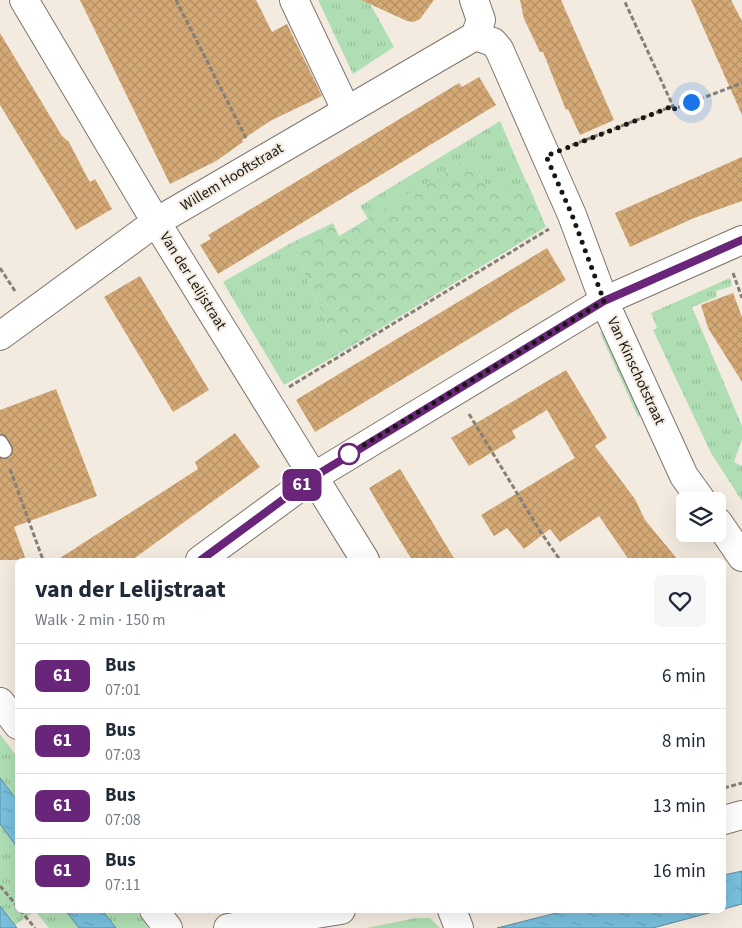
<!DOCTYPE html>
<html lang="en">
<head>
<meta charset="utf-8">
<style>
  :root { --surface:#fff; --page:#f6f6f7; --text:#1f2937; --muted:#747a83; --line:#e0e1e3 }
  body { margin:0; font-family:"Source Sans 3",sans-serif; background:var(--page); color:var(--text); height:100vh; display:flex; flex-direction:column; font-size:19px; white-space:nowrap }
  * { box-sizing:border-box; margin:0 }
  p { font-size:16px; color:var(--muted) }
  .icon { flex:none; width:28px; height:28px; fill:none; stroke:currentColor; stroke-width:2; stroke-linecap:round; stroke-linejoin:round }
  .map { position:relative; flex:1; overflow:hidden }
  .side { position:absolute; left:15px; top:558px; width:711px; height:355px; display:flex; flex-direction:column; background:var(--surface); border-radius:8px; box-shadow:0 5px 20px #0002 }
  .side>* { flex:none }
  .badge { padding:0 10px; border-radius:8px; font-size:18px; line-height:32px }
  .fabs { position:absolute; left:676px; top:492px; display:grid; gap:10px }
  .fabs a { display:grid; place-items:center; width:50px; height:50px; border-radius:8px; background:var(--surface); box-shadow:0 5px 20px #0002; font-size:25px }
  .you { position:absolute; width:25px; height:25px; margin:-12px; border:4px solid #fff; border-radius:50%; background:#1a73e8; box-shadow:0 0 0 8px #1a73e833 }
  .map>.badge { position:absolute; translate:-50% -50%; box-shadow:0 0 0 2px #fff }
  .round { display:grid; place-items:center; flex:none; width:52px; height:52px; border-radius:8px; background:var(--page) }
  .headline { display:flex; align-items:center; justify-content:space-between; height:85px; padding:0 20px }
  h1 { font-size:24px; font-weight:700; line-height:38px }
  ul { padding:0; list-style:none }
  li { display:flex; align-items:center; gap:15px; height:65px; padding:0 20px; border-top:1px solid var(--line) }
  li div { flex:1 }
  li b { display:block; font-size:19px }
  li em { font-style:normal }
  li .badge { min-width:55px; font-weight:700; text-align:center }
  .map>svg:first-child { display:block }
  .grass { fill:url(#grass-tufts) }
  .forest { fill:url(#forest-crowns) }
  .water { fill:url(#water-ripples); stroke:#5c8da0 }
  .building { fill:url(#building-cross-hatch) }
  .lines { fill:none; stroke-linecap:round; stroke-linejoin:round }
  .service-casing { stroke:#7d746b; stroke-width:18 }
  .minor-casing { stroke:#7d746b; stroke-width:30 }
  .path { stroke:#857f78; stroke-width:3; stroke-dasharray:5 2.5; stroke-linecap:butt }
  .service { stroke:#fff; stroke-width:15 }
  .minor { stroke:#fff; stroke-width:28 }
  .line-casing { stroke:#fff; stroke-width:11 }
  .line { stroke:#68257a; stroke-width:8 }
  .walk { stroke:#1a1713; stroke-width:5; stroke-dasharray:0 9 }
  .stop-dot { fill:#fff; stroke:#68257a; stroke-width:2.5 }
  .labels { text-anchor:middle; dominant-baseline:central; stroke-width:4; stroke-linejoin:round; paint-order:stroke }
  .street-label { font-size:15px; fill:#1a1713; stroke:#f4ebe0 }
</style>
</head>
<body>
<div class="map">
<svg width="742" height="928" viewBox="0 0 742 928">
  <defs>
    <pattern id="grass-tufts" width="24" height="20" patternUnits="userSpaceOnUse" patternTransform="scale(1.25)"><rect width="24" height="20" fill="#afdeb4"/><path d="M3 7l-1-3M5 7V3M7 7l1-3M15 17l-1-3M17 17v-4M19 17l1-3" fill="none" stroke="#96be9a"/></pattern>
    <pattern id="forest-crowns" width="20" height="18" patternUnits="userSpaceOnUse" patternTransform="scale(1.25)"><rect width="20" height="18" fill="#afdeb4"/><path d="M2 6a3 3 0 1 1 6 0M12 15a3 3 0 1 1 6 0" fill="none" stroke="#96be9a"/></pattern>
    <pattern id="water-ripples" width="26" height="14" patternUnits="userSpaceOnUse" patternTransform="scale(1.25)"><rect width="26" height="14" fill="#78c0dd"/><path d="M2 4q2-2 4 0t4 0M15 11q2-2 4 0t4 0" fill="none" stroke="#67a4bd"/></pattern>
    <pattern id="building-cross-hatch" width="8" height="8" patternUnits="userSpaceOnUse" patternTransform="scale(1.25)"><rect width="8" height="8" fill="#d4a976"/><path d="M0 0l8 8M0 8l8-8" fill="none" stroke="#b59165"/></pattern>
  </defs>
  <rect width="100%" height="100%" fill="#f4ebe0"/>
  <path class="grass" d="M318,0H368L394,47L353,74Z
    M500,121L527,184L490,193L469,158L368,219L360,206Z
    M291,243L340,353L284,385L223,282Z
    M730,278L732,286L716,291L717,297L692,307L742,426V439L734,462L742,466V501L711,453L653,330L657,328L651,313Z
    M610,329L648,412L638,417L600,333Z
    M0,734L17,757V800L0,778Z
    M0,812L17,835L18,910H65L79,928H49L35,911L11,928H0Z
    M102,910H136L148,928H116Z
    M416,918H430L440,928H366Z"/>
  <path class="forest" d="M469,158L490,193L527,182L546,227L340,353L291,243L333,223L339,236Z"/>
  <path class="water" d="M0,778L17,800V847L0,824Z
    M742,871V904L724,909V875Z
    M0,906L17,928H0Z
    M65,910H102L116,928H79Z
    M568,910H720L653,928H497Z"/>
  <path class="building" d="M80,0H256L272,32L287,24L322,96L270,121L242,140L243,142L216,161L170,184Z
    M361,0H434L420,19L414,22L407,21Z
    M520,0H561L614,120L580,135L568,109L566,110L543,52H540L524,19Z
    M691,0H731L742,21V115Z
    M0,33L62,136L69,142L87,177L90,182L95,179L112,209L76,230L0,105Z
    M479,77L496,105L218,274L200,245L211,239L208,235L459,83L462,87Z
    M742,157V201L694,218L630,247L615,213Z
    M547,248L566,280L315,432L296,400Z
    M140,276L209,390L173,412L104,297Z
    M733,293L742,317V382L708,328L701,305Z
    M566,370L607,438L595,446L635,499L645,520L678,560H629L599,516L560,542L550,529L524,549L507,528L494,536L481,515L575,458L547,410L512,431L516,438L469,466L451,438Z
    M56,389L97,496L14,527L26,560H0V458H9L13,451L8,438L0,434V410Z
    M235,433L260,467L132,560H57L198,469L195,462Z
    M400,469L425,510L455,560H412L391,526L369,488Z"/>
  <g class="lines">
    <defs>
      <path id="service" d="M0,443L4,450"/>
      <path id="minor" d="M24,0L156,222L365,560
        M294,0L346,110
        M474,0L481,20L475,36L493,42L499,49L572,215L604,301L684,476L702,501
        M0,336L156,222L475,36
        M718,522L742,557
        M200,560L315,476L604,301L742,240
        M0,702L18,725
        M724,820L742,815
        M154,910L168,928
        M452,910L459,928
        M228,928L341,910"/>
    </defs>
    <use href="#service" class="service-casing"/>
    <use href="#minor" class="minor-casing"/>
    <path class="path" d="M176,0L246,138
      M673,106L674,109L742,83
      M572,145L673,106L624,0
      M0,268L15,291
      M733,273L742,298
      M289,387L549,229
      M469,414L540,531L560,560
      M10,469L43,560
      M724,788L742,783
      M0,886L18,907
      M20,910L35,928"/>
    <use href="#service" class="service"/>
    <use href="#minor" class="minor"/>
  </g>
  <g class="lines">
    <defs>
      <path id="line" d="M201,560L315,476L604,301L742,240"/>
    </defs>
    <use href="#line" class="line-casing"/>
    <use href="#line" class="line"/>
    <path class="walk" d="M349,454L604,301L572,215L546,156L673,106L674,109L691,102"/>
  </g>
  <circle class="stop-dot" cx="349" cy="454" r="10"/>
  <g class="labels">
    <g class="street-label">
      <text transform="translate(232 177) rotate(-31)">Willem Hooftstraat</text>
      <text transform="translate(193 281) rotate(58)">Van der Lelijstraat</text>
      <text transform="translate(636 371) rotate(65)">Van Kinschotstraat</text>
    </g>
  </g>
</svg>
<div class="fabs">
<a><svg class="icon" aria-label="layers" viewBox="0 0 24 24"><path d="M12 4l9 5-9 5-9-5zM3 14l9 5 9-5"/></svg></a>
</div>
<div class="you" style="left:691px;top:102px"></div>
<b class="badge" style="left:302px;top:485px;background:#68257a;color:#fff">61</b>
<section class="side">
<div class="headline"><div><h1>van der Lelijstraat</h1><p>Walk · 2 min · 150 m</p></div><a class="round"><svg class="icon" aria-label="heart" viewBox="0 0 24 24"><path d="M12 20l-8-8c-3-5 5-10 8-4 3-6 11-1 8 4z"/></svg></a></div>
<ul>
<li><span class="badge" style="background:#68257a;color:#fff">61</span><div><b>Bus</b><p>07:01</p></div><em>6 min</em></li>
<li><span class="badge" style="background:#68257a;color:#fff">61</span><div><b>Bus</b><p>07:03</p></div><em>8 min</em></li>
<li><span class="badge" style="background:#68257a;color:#fff">61</span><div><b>Bus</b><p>07:08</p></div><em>13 min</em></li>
<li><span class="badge" style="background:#68257a;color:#fff">61</span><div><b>Bus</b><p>07:11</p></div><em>16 min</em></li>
</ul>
</section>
</div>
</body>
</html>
